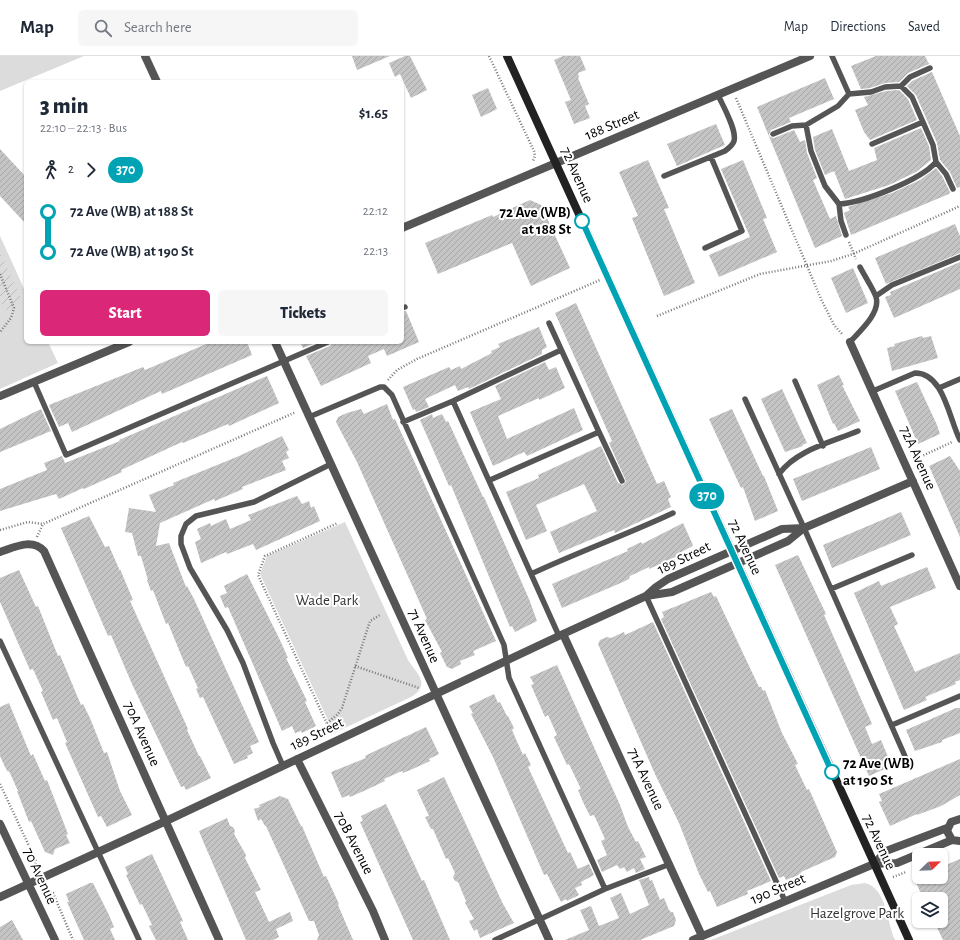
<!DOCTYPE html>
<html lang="en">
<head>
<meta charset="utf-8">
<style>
  :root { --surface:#fff; --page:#f6f6f7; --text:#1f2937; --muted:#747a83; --line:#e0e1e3; --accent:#db2777 }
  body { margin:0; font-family:"Alegreya Sans",sans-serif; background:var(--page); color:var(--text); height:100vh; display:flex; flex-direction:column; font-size:15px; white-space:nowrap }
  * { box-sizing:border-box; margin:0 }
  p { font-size:13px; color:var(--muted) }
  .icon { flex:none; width:22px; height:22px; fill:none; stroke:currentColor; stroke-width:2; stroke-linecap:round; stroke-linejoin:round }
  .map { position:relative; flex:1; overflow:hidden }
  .drawer { position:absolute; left:24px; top:24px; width:380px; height:264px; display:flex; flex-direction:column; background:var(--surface); border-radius:6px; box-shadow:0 1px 3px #0004 }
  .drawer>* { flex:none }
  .badge { padding:0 8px; border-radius:13px; font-size:14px; line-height:26px }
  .needle { width:26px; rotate:67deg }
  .tools { position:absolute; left:912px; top:792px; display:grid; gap:8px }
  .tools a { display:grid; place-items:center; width:36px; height:36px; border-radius:6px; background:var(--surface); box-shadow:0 1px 3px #0004; font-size:20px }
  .map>.badge { position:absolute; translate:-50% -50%; box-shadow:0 0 0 2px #fff }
  .legs { display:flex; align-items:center; gap:6px; height:44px; padding:0 16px; font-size:13px }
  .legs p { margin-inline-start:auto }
  .summary { display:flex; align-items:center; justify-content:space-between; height:68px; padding:0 16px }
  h1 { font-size:22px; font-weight:800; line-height:30px }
  .cta { display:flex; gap:8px; margin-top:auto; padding:8px 16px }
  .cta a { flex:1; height:46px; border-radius:6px; background:var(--accent); color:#fff; font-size:16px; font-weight:800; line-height:46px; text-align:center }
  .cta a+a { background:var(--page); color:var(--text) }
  ul { padding:0 16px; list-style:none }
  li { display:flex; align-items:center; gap:14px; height:40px; font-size:15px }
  li i { display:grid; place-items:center; width:6px; height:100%; margin:0 5px; background:currentColor }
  li i::after { content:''; width:10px; height:10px; margin:-5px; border:3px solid; border-radius:50%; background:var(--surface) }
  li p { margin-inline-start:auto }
  li:first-child i { background:linear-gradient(#0000 50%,currentColor 0) }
  li:last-child i { background:linear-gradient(currentColor 50%,#0000 0) }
  header { display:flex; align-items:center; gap:24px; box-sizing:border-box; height:56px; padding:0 20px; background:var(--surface); border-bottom:1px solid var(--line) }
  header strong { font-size:19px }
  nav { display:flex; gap:22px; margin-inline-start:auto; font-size:14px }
  .search { width:280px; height:36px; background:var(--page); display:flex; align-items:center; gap:10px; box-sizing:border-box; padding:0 14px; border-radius:6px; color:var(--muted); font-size:15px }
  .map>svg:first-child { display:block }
  .park { fill:#dcdcdc }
  .garden { fill:url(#garden-furrows) }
  .building { fill:url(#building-hatch) }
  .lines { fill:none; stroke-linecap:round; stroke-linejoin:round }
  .path { stroke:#777; stroke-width:2.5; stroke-dasharray:1 2; stroke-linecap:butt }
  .service { stroke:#555; stroke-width:5.5 }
  .minor { stroke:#555; stroke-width:8 }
  .tertiary { stroke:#555; stroke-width:8 }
  .secondary { stroke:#222; stroke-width:8 }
  .line-1-casing { stroke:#fff; stroke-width:9 }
  .line-1 { stroke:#00a3b4; stroke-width:6 }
  .stop-1-dot { fill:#fff; stroke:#00a3b4; stroke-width:2 }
  .labels { text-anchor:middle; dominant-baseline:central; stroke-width:4; stroke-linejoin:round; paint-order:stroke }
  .street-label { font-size:15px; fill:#000; stroke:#fff }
  .stop-label { font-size:15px; font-weight:bold; fill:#000; stroke:#fff; text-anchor:end }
  .park-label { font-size:15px; fill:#333; stroke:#fff }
</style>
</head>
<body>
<header>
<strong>Map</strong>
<div class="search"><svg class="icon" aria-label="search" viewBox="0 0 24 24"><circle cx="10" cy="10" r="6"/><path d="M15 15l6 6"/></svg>Search here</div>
<nav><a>Map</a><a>Directions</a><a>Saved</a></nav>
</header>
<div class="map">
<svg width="960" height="884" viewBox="0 0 960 884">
  <defs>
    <pattern id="garden-furrows" width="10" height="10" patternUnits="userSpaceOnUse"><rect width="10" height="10" fill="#dcdcdc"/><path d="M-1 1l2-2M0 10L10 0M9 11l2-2" fill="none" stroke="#bbb"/></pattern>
    <pattern id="building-hatch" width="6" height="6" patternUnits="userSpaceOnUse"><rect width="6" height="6" fill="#c4c4c4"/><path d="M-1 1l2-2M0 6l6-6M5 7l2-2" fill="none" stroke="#a7a7a7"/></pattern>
  </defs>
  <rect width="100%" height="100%" fill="#fff"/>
  <path class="park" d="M0,0H84L0,35Z
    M0,180L26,237V286H48L58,307L0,333Z
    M345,466L408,604C416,617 432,628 411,641L334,677L260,518L267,500Z
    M865,827C887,832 887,868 895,884H711L851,829Z"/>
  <path class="garden" d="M0,196L23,247L5,254L0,243Z"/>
  <path class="building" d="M352,0H390L357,14Z
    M405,0H410L427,34L411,42L400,18L395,21L389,7Z
    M563,0H580L586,14L578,17L579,21L578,22L589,48L585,50L590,62L574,68L565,46L571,44L554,4Z
    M876,0H925L929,8L908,17L899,26L885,27L870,32L861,33L851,10Z
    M932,16L960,80V131L957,132L950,116L940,104L937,87L916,39L907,30L912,25Z
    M825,22L834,43L789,62L791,66L771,74L769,78L770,81L774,82L794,74L800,86L805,84L807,97L817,122L813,124L830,163L836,160L842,180L815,192L757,51Z
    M488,32L497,53L481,61L472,39Z
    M899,34L908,43L917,64L870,84L864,76L855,54L868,49L864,41L886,35Z
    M716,68L725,89L677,110L667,88Z
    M921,72L929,90L931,104L916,116L889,129L845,143L834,115L825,119L815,94L813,81L832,73L849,115L877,104L874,92Z
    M0,93L26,121V168L0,140Z
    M648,104L669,152L664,153L695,227L664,240L632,162L638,160L619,116Z
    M743,104L767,162L763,163L777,196L719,221L709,199L750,181L721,113Z
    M936,112L942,120L950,136L949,138L851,179L844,157L850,154L848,151L892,137L920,124Z
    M530,144L541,149L570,212L531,230L512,187L438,218L425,187L492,159L493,161Z
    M955,168L960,180V197L886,228L875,202Z
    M960,206V233L894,262L885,241L891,239L890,236Z
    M853,212L868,247L846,257L831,222Z
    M576,247L657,428L664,425L671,441L668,443L671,451L615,477L614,474L559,497L550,476L597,455L584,428L536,449L547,475L526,484L506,436L539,422L538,419L601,390L618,427L623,429L626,425L609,387L612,385L555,257Z
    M406,255L419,286L387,300L384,293L368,300L371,307L321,330L306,300L330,290L332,286H402V256Z
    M539,271L547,291L542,294V298L469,333L468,331L458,335L455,329L425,343L429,351L416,356L415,353L413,354L403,331L449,311L451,314L460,310L461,313L492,297L491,295L500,291L498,288Z
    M922,280L923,282L931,280L938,302L892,315L887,292L895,290L894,288Z
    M211,286H247L252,299L162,338L161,335L72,376L68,367L59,371L49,349L143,311L145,314Z
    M300,286H317L303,292Z
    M545,306L549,314L556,311L565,332L539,344V342L498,360L507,383L574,352L583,374L527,400L524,396L493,410L470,356L501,343L495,330Z
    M839,319L844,329H842L860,365L838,375L834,367L833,368L817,329Z
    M267,320L279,347L229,370L228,368L183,387L182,386L121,414L122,416L84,433L83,432L59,443L56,438L0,455V433L47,414L44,407L62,400L65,407L120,385L119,384Z
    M917,326L937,369L940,378L918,388L895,335Z
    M782,333L807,387L802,389L803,390L785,396L761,343Z
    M387,348L393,364L395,363L496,585L473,595L475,599L460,605L461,608L452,613L447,611L440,597L442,596L425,564L427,563L419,545L357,406L336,366L338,361L347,357L361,353L364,358Z
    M41,353L51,375L0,396V373Z
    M732,353L763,420H764L778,455L755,465L743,431L741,432L709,363Z
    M432,358L433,362L442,358L446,366L448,365L483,441H484L529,543L537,565L515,576L512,570L510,571L451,429L449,430L420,364Z
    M282,380L289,394L286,396L289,402L282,405L286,414L242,431L243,433L215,445L214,443L160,467L156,490L169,487L186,531L187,530L194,543L259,686L250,690L253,697L247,700L248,702L234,708L203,641L200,642L196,633L198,632L188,610L186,611L168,567L166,568L153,534L151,535L147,524H148L141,500H138L132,477L125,476L129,452L156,456L149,439L174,429L173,427L239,400Z
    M871,391L880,413L802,445L793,423Z
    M950,400L960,415V481L929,410Z
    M297,440L302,448L309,445L311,452L314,450L320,465L256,494L253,488L227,498L226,496L201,507L195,486L201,483L197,473L210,467L211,470L226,463L230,473L251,464L248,459Z
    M901,456L911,479L832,512L823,489Z
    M89,460L105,491L109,490L120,515V513L133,544L130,545L188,673L187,674L199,700H200L211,722L186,734L184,730L181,731L132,628L111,579L108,580L61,472Z
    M683,467L693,489L691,491L681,496L682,498L649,513V511L630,520L629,523L623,526L562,552L552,528L628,495L627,493L641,486L642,488Z
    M798,499L826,558L824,559L872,668L865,671L872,688L881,684L888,701L891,710L869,720L775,509Z
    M927,511L936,532L890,551L898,568L894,570L915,616L960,597V624L955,626L956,628L925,641L927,644L904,654L854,537L879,525L881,530Z
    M19,514L36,551L38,550L58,600L60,599L81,649L83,648L90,662L104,697L107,696L120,735L132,759L107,771L101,760L98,761L65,687L67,686L57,662L53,664L41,636L43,635L33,613L30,614L0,546V522Z
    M247,518L279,582L288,602H286L307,645L305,646L316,670L302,677L301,675L295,677L292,670L282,675L228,551L225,552L220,540L227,537L224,530Z
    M711,536L714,541L716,540L759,631H761L763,635L765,634L782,677L798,708L795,709L807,734L809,733L837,796L835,801L801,816V818L786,824L784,820L779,822L661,563L664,561L662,556Z
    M653,566L771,825L747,835L748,838L717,851L710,835L708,836L699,818L679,767L655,718L598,588L600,584L607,581L611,582L624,576L625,579Z
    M557,609L620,749L628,771L636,786L638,785L646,801L640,803L645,813L636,817L634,812L627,816L624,811L620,813L617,809L602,816L597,804L607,799L601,785L605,783L594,759L590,760L583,746L578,734L581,733L569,708L567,709L554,681L557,679L548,659L545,661L531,629L534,628L530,621Z
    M494,638L498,647L500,646L507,660H508L514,672L512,674L523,699L525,697L531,709L528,711L568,797L570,796L578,813L589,808L594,819L581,826L582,829L575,832L579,839L567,845L566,843L561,846L547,818L544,819L493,701L471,658L473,657L469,650Z
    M9,647L31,700L33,698L45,725L47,724L68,778L66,779L70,787L55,793L53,799L45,796L31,765L29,766L24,753L17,735H18L9,715L8,716L5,711L0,700V651Z
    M956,652H960V677L942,684V686L915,695L906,674Z
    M426,671L439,698L429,703L430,705L415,712L403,717L402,715L384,723L385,725L366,734L350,741L349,739L342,742L331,716L366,702L365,700L373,696Z
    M960,703V739L941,750L917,759V758L890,770L879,746L882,745L879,738Z
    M444,721L503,848L514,867L480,882L477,873L474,875L469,865L474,863L465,847L466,845L458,826L455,825L453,821L455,817L448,802L446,803L433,773H431L425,761L429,760L417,734Z
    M280,740L288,743L301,770H302L324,821L326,820L339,848L338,849L353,884H317L319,879L314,865H309L266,770H265L261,763L258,765L254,753L260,751L259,749Z
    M386,748L422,825L424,824L450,884H413L360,766L363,765L361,760Z
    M227,762L230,770L233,771L235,775L234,778L246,799L245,802L261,834L255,836L269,866L290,856L293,865L276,873L279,881L273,884H246L203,785L199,775Z
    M152,798L183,865L180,866L188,884H156L149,870L152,869L142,848L140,849L126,819L128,818L125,811Z
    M960,803V884H943L935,867L941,865V843H923L914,821H941V811Z
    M649,821L650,825L652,824L660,844L664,842L669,854L671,856H673L676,864L674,870L640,884H565L589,874L580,854L591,850L599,870L619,862L610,842L621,837L630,858L649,849L639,824Z
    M90,827H93L109,859L114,871L110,873L115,884H84L67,846H69L66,838Z
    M12,864L23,884H0V871Z"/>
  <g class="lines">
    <path class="path" d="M489,0L534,95L535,100L533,105
      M736,42L821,243L834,269L843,279
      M849,186L856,203
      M0,218L14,252L11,262L0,276
      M657,260L760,218L831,205L853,198L960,150
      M388,324L397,314L417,303L600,224
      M918,402L952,386
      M0,474L28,466L43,468
      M37,481L43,468L296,356
      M355,610L419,632
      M327,667L338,658L342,652L370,565L380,559
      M328,670L258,519L265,500L338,467
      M0,728L36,805L35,815
      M893,821L906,816
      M42,832L53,837L73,884"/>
    <path class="service" d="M832,0L849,38
      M901,30L912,41L933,89L936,106L946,118L953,133
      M806,69L811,95L825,130L839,148L841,165L846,179
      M773,78L792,70L806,69L838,50L849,38L871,36L885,31L901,30L910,21L930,12
      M872,88L923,66
      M664,120L725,95C729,92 733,89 734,85C737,74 723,50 718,39
      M839,148C862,147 921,124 936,106
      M705,192L742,175L711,101
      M876,240L892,229L960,201
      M402,252L405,251
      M850,286C859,276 881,257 876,241C874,234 864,219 860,211
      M795,325L823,390
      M34,326L66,399L328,286
      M939,332L960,323
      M873,335L915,317C944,317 949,363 960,384
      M745,343L804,472L908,707
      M453,345L559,580
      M309,361L380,331H384L392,339L504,589L509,622L605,833
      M403,366L453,345L561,294
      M599,376L622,425
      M779,418C796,394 832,386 858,375
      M490,424L599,376L549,267
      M531,518C578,496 626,479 673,457
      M831,533L912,499
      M646,540L785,845
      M0,585L139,884
      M892,669L960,640
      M283,710L273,687L243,607L227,574L190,512L181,488V480L186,468L196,460L254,446L331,408
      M495,884L605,833L670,808"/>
    <path class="minor" d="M145,0L157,26
      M556,107L810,0
      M275,286L549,884
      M850,286L960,530
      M0,496C15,491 32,482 44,495L219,884
      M646,540L656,531L668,523L782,473L804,472
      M563,578L702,880
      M297,703L373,855L385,884
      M960,763L951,766L947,775L952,784L960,785
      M0,768L55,884
      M874,808L886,795L947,772
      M0,841L166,765L563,578L646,540L672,536L788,485L804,472L913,425
      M693,884L874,808L897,807L952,784"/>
    <path class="tertiary" d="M402,172L556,107
      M0,340L129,286"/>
    <path class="secondary" d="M507,0L909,884"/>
  </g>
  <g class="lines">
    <defs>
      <path id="line-1" d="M582,165L832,716"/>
    </defs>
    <use href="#line-1" class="line-1-casing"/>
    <use href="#line-1" class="line-1"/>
  </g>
  <g class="stop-1-dot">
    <circle cx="582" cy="165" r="7"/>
    <circle cx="832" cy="716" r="7"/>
  </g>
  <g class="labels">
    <g class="street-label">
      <text transform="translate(612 69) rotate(-23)">188 Street</text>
      <text transform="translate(577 119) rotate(66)">72 Avenue</text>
      <text transform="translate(918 402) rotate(66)">72A Avenue</text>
      <text transform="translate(745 491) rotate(65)">72 Avenue</text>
      <text transform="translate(684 502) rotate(-26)">189 Street</text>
      <text transform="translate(424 580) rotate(66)">71 Avenue</text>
      <text transform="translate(142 678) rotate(66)">70A Avenue</text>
      <text transform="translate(317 678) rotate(-26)">189 Street</text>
      <text transform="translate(646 723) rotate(65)">71A Avenue</text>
      <text transform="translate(879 786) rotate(65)">72 Avenue</text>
      <text transform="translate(354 787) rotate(63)">70B Avenue</text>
      <text transform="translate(40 820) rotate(65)">70 Avenue</text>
      <text transform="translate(778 833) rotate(-23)">190 Street</text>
    </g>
    <g class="stop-label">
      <text x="571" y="156">72 Ave (WB)<tspan x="571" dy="17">at 188 St</tspan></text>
      <text x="843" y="707" text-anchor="start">72 Ave (WB)<tspan x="843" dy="17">at 190 St</tspan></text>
    </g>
    <g class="park-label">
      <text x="327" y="544">Wade Park</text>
      <text x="857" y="857">Hazelgrove Park</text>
    </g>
  </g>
</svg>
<div class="tools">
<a><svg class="needle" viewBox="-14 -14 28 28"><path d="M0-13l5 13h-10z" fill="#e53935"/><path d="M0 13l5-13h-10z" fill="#747a83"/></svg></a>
<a><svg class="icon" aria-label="layers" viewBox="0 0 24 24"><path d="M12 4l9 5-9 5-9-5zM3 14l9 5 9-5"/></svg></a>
</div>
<b class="badge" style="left:707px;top:440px;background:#00a3b4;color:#fff">370</b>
<section class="drawer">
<div class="summary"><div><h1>3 min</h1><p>22:10 – 22:13 · Bus</p></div><b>$1.65</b></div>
<div class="legs"><svg class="icon" aria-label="walk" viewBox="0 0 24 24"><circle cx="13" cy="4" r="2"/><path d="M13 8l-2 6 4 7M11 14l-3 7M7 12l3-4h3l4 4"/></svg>2<svg class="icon" aria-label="forward" viewBox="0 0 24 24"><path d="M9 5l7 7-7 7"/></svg><b class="badge" style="background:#00a3b4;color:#fff">370</b></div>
<ul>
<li><i style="color:#00a3b4"></i><b>72 Ave (WB) at 188 St</b><p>22:12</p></li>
<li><i style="color:#00a3b4"></i><b>72 Ave (WB) at 190 St</b><p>22:13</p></li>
</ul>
<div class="cta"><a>Start</a><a>Tickets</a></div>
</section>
</div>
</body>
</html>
